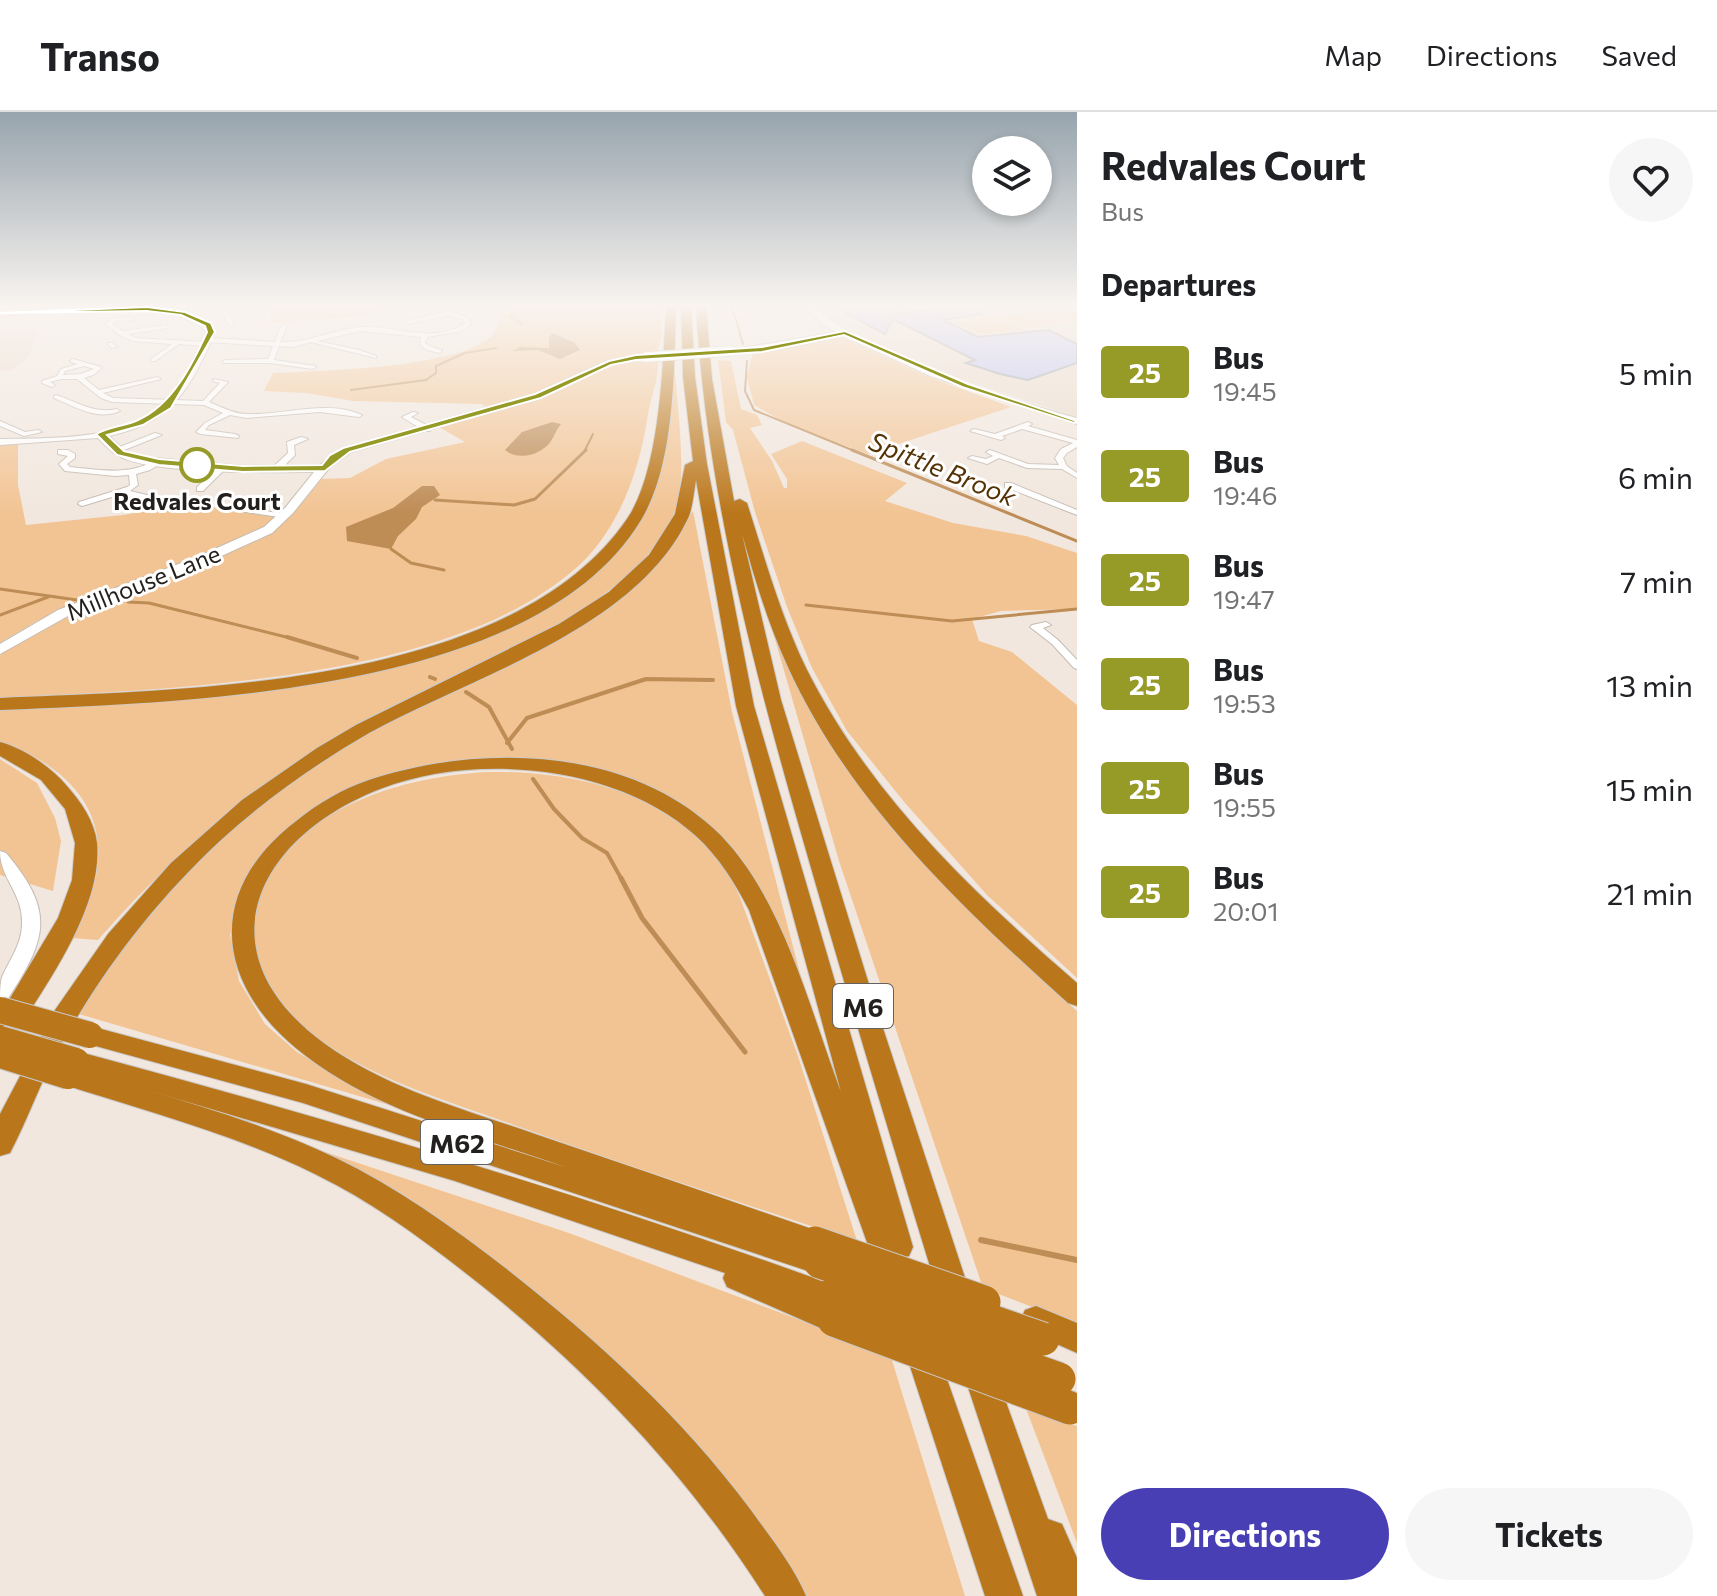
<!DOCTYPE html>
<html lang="en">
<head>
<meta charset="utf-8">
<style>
  :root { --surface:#fff; --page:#f6f6f6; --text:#202124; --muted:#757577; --line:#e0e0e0; --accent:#483fb5 }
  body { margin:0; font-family:Commissioner,sans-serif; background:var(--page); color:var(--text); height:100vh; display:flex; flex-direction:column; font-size:30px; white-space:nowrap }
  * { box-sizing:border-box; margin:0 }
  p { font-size:26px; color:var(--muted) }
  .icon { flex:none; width:44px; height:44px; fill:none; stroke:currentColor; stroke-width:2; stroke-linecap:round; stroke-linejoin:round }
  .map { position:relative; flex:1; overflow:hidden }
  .side { display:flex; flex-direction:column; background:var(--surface); width:640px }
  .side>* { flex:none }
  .badge { padding:0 16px; border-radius:6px; font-size:28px; line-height:52px }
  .tools { position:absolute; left:972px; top:24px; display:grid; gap:16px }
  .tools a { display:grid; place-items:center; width:80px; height:80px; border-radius:50%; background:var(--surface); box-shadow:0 4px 12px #0003; font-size:40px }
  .map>.badge { position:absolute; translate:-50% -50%; box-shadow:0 0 0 4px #fff }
  h2 { padding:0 24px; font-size:30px; line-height:72px }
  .round { display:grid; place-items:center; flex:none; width:84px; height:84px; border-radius:42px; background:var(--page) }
  .headline { display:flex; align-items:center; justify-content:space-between; height:136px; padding:0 24px }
  h1 { font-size:38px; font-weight:700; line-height:60px }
  .action { display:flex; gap:16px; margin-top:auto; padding:16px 24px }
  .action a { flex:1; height:92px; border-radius:48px; background:var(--accent); color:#fff; font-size:32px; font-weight:700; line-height:92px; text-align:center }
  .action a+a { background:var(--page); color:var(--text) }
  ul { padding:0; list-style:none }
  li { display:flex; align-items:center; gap:24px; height:104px; padding:0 24px }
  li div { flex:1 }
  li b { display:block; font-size:30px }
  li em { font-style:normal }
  li .badge { min-width:88px; font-weight:700; text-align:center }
  header { display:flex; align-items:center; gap:48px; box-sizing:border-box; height:112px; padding:0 40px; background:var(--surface); border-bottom:2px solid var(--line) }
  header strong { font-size:38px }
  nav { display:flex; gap:44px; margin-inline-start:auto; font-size:28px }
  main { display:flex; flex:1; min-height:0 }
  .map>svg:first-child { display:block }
  .built { fill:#eadbcb }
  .green { fill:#f2c493 }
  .water { fill:#be8c55 }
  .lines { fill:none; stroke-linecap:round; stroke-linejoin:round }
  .stream-far4 { stroke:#be8c55; stroke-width:2 }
  .stream-far3 { stroke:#be8c55; stroke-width:3 }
  .stream-far2 { stroke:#be8c55; stroke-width:4 }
  .stream-far1 { stroke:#be8c55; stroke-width:5 }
  .stream { stroke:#be8c55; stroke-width:6 }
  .building { fill:#bac0f6; stroke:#9b9ca7; stroke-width:2 }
  .street-casing { stroke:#c4bbb2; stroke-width:2 }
  .secondary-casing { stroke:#c4bbb2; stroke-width:2 }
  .highway-casing { stroke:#cac9c9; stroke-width:2 }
  .street { fill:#fff; fill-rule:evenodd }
  .secondary { fill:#fff; fill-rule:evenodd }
  .highway { fill:#ba761a; fill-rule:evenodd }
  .secondary-bridge-casing { stroke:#c4bbb2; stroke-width:11; stroke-linecap:butt }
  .highway-bridge-far1-casing { stroke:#cac9c9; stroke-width:28; stroke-linecap:butt }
  .highway-bridge-casing { stroke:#cac9c9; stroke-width:35; stroke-linecap:butt }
  .secondary-bridge { stroke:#fff; stroke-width:10 }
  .highway-bridge-far1 { stroke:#ba761a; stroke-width:26 }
  .highway-bridge { stroke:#ba761a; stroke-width:33 }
  .line { fill:#969a27; stroke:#fff; stroke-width:2 }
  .stop-dot { fill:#fff; stroke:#969a27; stroke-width:4 }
  .labels { text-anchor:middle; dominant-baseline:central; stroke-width:6; stroke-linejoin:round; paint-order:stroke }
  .far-stop-label { font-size:24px; font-weight:bold; fill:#221f1c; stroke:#fff }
  .far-street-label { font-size:24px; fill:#221f1c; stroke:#fff }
  .far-water-label { font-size:26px; font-style:italic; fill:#543204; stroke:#fff }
  .shield { fill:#fff; stroke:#646260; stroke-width:2 }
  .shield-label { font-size:26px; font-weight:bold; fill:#221f1c }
</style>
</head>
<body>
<header>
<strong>Transo</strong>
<nav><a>Map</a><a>Directions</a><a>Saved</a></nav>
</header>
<main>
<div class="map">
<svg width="1077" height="1484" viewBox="0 0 1077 1484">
  <rect width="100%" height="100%" fill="#f1e7de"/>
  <path class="built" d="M820,194H1077V305L963,268L892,240L823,203Z
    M36,219L31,241L25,249L12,258L0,260V220Z"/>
  <path class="green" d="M275,194H407L352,205L270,211L272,195Z
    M495,194H661V227L657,241L608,249L563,270L625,250L658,249C659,266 651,285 648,302C640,357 619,419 575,457C444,571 167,577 0,586V544L3,539L105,481L37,509L0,531V332H18V373L26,413L123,403L181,393L291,402L320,367L350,366L386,347L465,330L439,315L490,299L482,292L353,289L307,281L264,279L273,261C319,259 460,256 491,224C499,216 500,207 501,196Z
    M1050,198L1077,202V208L1028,216L999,204Z
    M994,204L1023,217L981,222L955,211Z
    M839,224L926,264L1011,295L868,342L787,312L754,293L747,265L753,241Z
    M674,246C676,286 688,360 676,396C638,505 429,568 336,625C246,681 167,748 98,828L71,826C125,734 98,666 0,629V597L259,579L333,569L389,556L545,495L576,475L611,446L639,406Z
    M718,248L731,249L741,297L757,303L762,313L750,316L772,349L784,376H787V367L771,342L802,329L907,371L885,389L953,411L1026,424L1077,441V497L1001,499L972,507L979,529L1012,540L1077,593V866L987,783L905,691L847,619L812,556L787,495L755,400L733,318L726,310Z
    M693,399L732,600L810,900L754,765L736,739L712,716L618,666L463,651L318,695L289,715L255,751L241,779L230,823L239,869L265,912L297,940L335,963L420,1002L72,900L182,759L278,677L382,611L541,533L661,446Z
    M764,489L815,600L1022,849L1077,899V1212L983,1176L839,749Z
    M0,647L37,671L55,706L61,729L53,779L0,763Z
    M486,660C582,658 704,687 741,788L798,944L857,1129C742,1091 627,1054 514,1013C445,988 370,967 311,921C262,883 233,812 272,756C320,689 408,665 486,660Z
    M286,1027L569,1121L890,1242L965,1484H801L629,1269Z
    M1025,1294L1077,1314V1431Z"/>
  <path class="water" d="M553,221L575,231L580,238L560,247L538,238L512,239L520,235L549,236V225Z
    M552,310L561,312C556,318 555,323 551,329C542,343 518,349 505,338L522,320Z
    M422,374H434L440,383L422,395L416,407L398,424L391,437L347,429L346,415L393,396Z"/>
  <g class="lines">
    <path class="stream-far4" d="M516,194L511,205L522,212
      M732,194L743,232
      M747,249L745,279L754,298L857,340
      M351,278L426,268L436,261V254L465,241L496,236
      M584,340L593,322"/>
    <path class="stream-far3" d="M852,338L1077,429
      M435,388L514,393L535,387L586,338
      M391,437L411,451L444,458
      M0,477L77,488
      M128,490L149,491L294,527
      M806,493L952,509L1077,497
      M0,503L48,485"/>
    <path class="stream-far2" d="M287,525L357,546
      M430,565L435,567
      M466,580L489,595L512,637
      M507,631L527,606L646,567L713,568
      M533,667L554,697L582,726L607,741L622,768"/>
    <path class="stream-far1" d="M621,766L642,806L745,940"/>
    <path class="stream" d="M981,1128L1077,1148"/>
  </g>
  <path class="building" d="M832,194H880L897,200L896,202L965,194L982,202L943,208L978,225L1049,218L1077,232V251L1028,268L1000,262L966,251L975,248L893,207L885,222Z"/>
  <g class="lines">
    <defs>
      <path id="street" d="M229,194L226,196L234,212L231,214L228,212L221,196L199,197L196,195Z
        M450,199L468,206L471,212L461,219L427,225L425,231L431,235L442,238L440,241L427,238L420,233L421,225L360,219L317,229L359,238L376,244V246L311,230L293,235L279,234L274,248L315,254L316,255L313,257L270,251H223L222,250L225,248L268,247L273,234L208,230L205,228L208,226L275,230L281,214L284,212L287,214L280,230C308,232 333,217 360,215C395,213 433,233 465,211L464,208L450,203L408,212L406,209Z
        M132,205L134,208L117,209L112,212L123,219L166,213L168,216L128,222L135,226L206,230L209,232L206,234L179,232L155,249H151V247L172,232L132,229L118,222L105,212L114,206Z
        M108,231H112L117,235L112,236L108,233Z
        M73,247L101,255L102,256L93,263L84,266L99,278L158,265L161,267L103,281L113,286L203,289L220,271L213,269V267L228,270L209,290C221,295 232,301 245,302C283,304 326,287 362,303L359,305L320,300L246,306L230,303L209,313L205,318L235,322L239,324L238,326L200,322L196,320L205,311L223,301L204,293L112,290L101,286L77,267H61L50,270L55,273L52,275L42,271V269L57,264L61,257L78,252L71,250L70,249ZM84,254L94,257L81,262L63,263L65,259Z
        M56,283C77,290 94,302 117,297L120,299C97,309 76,295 54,286V284Z
        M413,300L418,301L411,305L430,315V319H424L402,305Z
        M0,309L25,320L38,318L42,320L24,324L0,314Z
        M1028,310L1032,312L1028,314L1077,328V335L1067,341L1063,346L1067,354L1077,361V366L1062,357L1027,356L999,346L987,352L968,346L972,344L986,347L993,344L986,340L990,338L1028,352L1059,353L1055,346L1061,337L1073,331L1022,317L1002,324L1005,326L1001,328L970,319L974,317L995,322Z
        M155,321L162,323L119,340L112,338Z
        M301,325L308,327L294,333L295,343L280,358H274V354L288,341L287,330Z
        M58,338H68L75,342V346L67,352L70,355C101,358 128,364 156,348L163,350L150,358L136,362L138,373L130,379L151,384V388L122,382L82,394L78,392L79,390L127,375L130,373L129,363L115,364L65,359L59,352L68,344L58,342Z
        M220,353L227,355L203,379H197V375Z
        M1005,371H1011L1077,398V403L1005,375Z
        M229,394L286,402L290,404L286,406L232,398L228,396Z
        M1046,510L1051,513L1043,516L1058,528L1077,548V557L1074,556L1052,532L1030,515L1032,513Z"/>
      <path id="secondary" d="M66,194C104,194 170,187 203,206C208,209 212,216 215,220C191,276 172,311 109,324L125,339L143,345L243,354L320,353L343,336L534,282L606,249L647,242L652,245L611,253L542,286L351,340L330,355L293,401L272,421L206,451L68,504L0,542V532L58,498L197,445L264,415L285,396L314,360C273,360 148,363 117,343C110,339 104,332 98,326L0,333V327C50,326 129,329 166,290C184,271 195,244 206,220C176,185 46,200 0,204V198Z
        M805,194H814C869,246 1003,286 1077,306V312L930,264L843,224L775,238L730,242L725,239L836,220L822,212Z
        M0,739L6,741C56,800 47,827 7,888L0,890C0,882 0,872 2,865C10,847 22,832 22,811C23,781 0,767 0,739Z"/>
      <path id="highway" d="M666,194H676C674,259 675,352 641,408C536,583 182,590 0,598V586C185,578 511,576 627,407C660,359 663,253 666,194Z
        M681,194H691L695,265L707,352L754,594L913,1135L909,1144L903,1146L910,1167L906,1177L895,1180L884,1177L880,1167L749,798C735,771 719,745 696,724C618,653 476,640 380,677C255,726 200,841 325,932C388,977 463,997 535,1022C632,1055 729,1088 826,1122L830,1131L826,1139L831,1141L835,1150L831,1159L820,1163L303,991L81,930L77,923L81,916L90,914L306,972L565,1055C478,1024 380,1001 306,944C217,877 202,782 295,710C317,692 342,677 369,668C478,632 623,634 713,716C781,778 809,896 841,980L736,594L696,368C694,379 693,393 689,404C638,517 470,565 369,621C317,651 266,687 222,727C154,790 100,861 56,942C39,974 27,1009 10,1041L0,1044V1002L55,898L108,822L171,751L242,688L317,636L356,613L559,512L609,480L649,443L675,402L685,353L693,349L683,265Z
        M696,194H706L712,267L734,389L740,387L747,391C765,447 781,505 807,558C870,683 973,781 1077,871V894L1068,891C960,794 849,689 788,555C768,512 755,467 742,422L781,588L876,895L972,1187L967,1197L956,1201L945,1197L940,1187C893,1034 847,882 803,728C753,554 706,376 696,194Z
        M0,630C23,636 51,655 66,673C81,690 94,708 97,731C103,797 43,877 9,931L0,933V903L58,806L72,768L75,731L65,697L41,668L0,644Z
        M76,939C334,1008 588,1084 839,1175L844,1185L838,1195L845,1198L850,1208L845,1218L834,1222L727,1175L723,1166L725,1161L455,1069L147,978C211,997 275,1017 336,1046C396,1075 451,1114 504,1155C595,1226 681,1304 750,1397C770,1425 793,1453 806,1484H765C688,1363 592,1262 481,1173C429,1132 375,1091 315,1062C234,1022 145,999 59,971L55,964L59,957L66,955L63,949L67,942Z
        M1036,1194L1077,1211V1241L1025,1218L1020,1208L1025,1198Z
        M919,1218L930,1223L935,1233L1023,1484H985L903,1233L908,1223Z
        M977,1239L989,1243L993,1254L1048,1407L1062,1412L1077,1446V1484H1037L961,1254L965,1243Z"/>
    </defs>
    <use href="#street" class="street-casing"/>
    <use href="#secondary" class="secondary-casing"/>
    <use href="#highway" class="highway-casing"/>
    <use href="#street" class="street"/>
    <use href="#secondary" class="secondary"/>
    <use href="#highway" class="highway"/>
    <defs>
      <path id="secondary-bridge" d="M647,245L730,239"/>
      <path id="highway-bridge-far1" d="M0,898L90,923
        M0,927L76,949
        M0,943L68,964"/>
      <path id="highway-bridge" d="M815,1131L984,1190
        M820,1150L1043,1227
        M828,1185L1059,1267
        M834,1208L1070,1296"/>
    </defs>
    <use href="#secondary-bridge" class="secondary-bridge-casing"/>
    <use href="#highway-bridge-far1" class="highway-bridge-far1-casing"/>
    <use href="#highway-bridge" class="highway-bridge-casing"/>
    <use href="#secondary-bridge" class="secondary-bridge"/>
    <use href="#highway-bridge-far1" class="highway-bridge-far1"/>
    <use href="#highway-bridge" class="highway-bridge"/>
  </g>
  <linearGradient id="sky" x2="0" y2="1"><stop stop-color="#97a4ad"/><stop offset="0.48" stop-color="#f9f4f0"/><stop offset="1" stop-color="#f9f4f0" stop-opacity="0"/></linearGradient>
  <rect width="1077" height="402" fill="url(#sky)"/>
  <path class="line" d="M147,195L185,200L211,211L215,220L171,296L143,313L107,323L124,339L159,347L243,354L322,353L330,343L343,336L535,282L609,249L636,243L762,235L845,219L968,272L1077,309L1074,311L962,275L844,223L762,240L636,248L611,253L541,286L350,340L325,359L243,360L159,353L117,343L96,322C108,315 125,314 138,308C172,293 192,253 207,220L205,214L181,203L147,199L0,201Z"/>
  <circle class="stop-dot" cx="197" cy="353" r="16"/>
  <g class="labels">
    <g class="far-stop-label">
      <text x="197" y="388">Redvales Court</text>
    </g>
    <g class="far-street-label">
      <text transform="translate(143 470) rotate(-22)">Millhouse Lane</text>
    </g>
    <g class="far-water-label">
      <text transform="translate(943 356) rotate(22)">Spittle Brook</text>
    </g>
    <g class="shield">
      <rect x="833" y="872" width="60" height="44" rx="6"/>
      <rect x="421" y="1008" width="72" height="44" rx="6"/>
    </g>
    <g class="shield-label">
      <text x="863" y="894">M6</text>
      <text x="457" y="1030">M62</text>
    </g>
  </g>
</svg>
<div class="tools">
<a><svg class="icon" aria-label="layers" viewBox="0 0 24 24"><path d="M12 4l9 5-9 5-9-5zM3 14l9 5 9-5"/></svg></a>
</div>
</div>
<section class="side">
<div class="headline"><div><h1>Redvales Court</h1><p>Bus</p></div><a class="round"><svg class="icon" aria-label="heart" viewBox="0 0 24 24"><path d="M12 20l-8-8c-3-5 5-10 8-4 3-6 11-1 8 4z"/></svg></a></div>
<h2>Departures</h2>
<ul>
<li><span class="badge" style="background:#969a27;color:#fff">25</span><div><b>Bus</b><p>19:45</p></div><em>5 min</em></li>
<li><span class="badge" style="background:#969a27;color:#fff">25</span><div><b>Bus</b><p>19:46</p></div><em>6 min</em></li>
<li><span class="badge" style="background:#969a27;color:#fff">25</span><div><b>Bus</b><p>19:47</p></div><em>7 min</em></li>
<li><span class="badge" style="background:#969a27;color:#fff">25</span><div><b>Bus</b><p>19:53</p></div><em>13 min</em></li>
<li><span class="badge" style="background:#969a27;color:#fff">25</span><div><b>Bus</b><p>19:55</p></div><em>15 min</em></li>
<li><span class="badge" style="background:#969a27;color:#fff">25</span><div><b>Bus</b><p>20:01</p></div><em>21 min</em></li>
</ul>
<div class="action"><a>Directions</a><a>Tickets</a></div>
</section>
</main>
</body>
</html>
